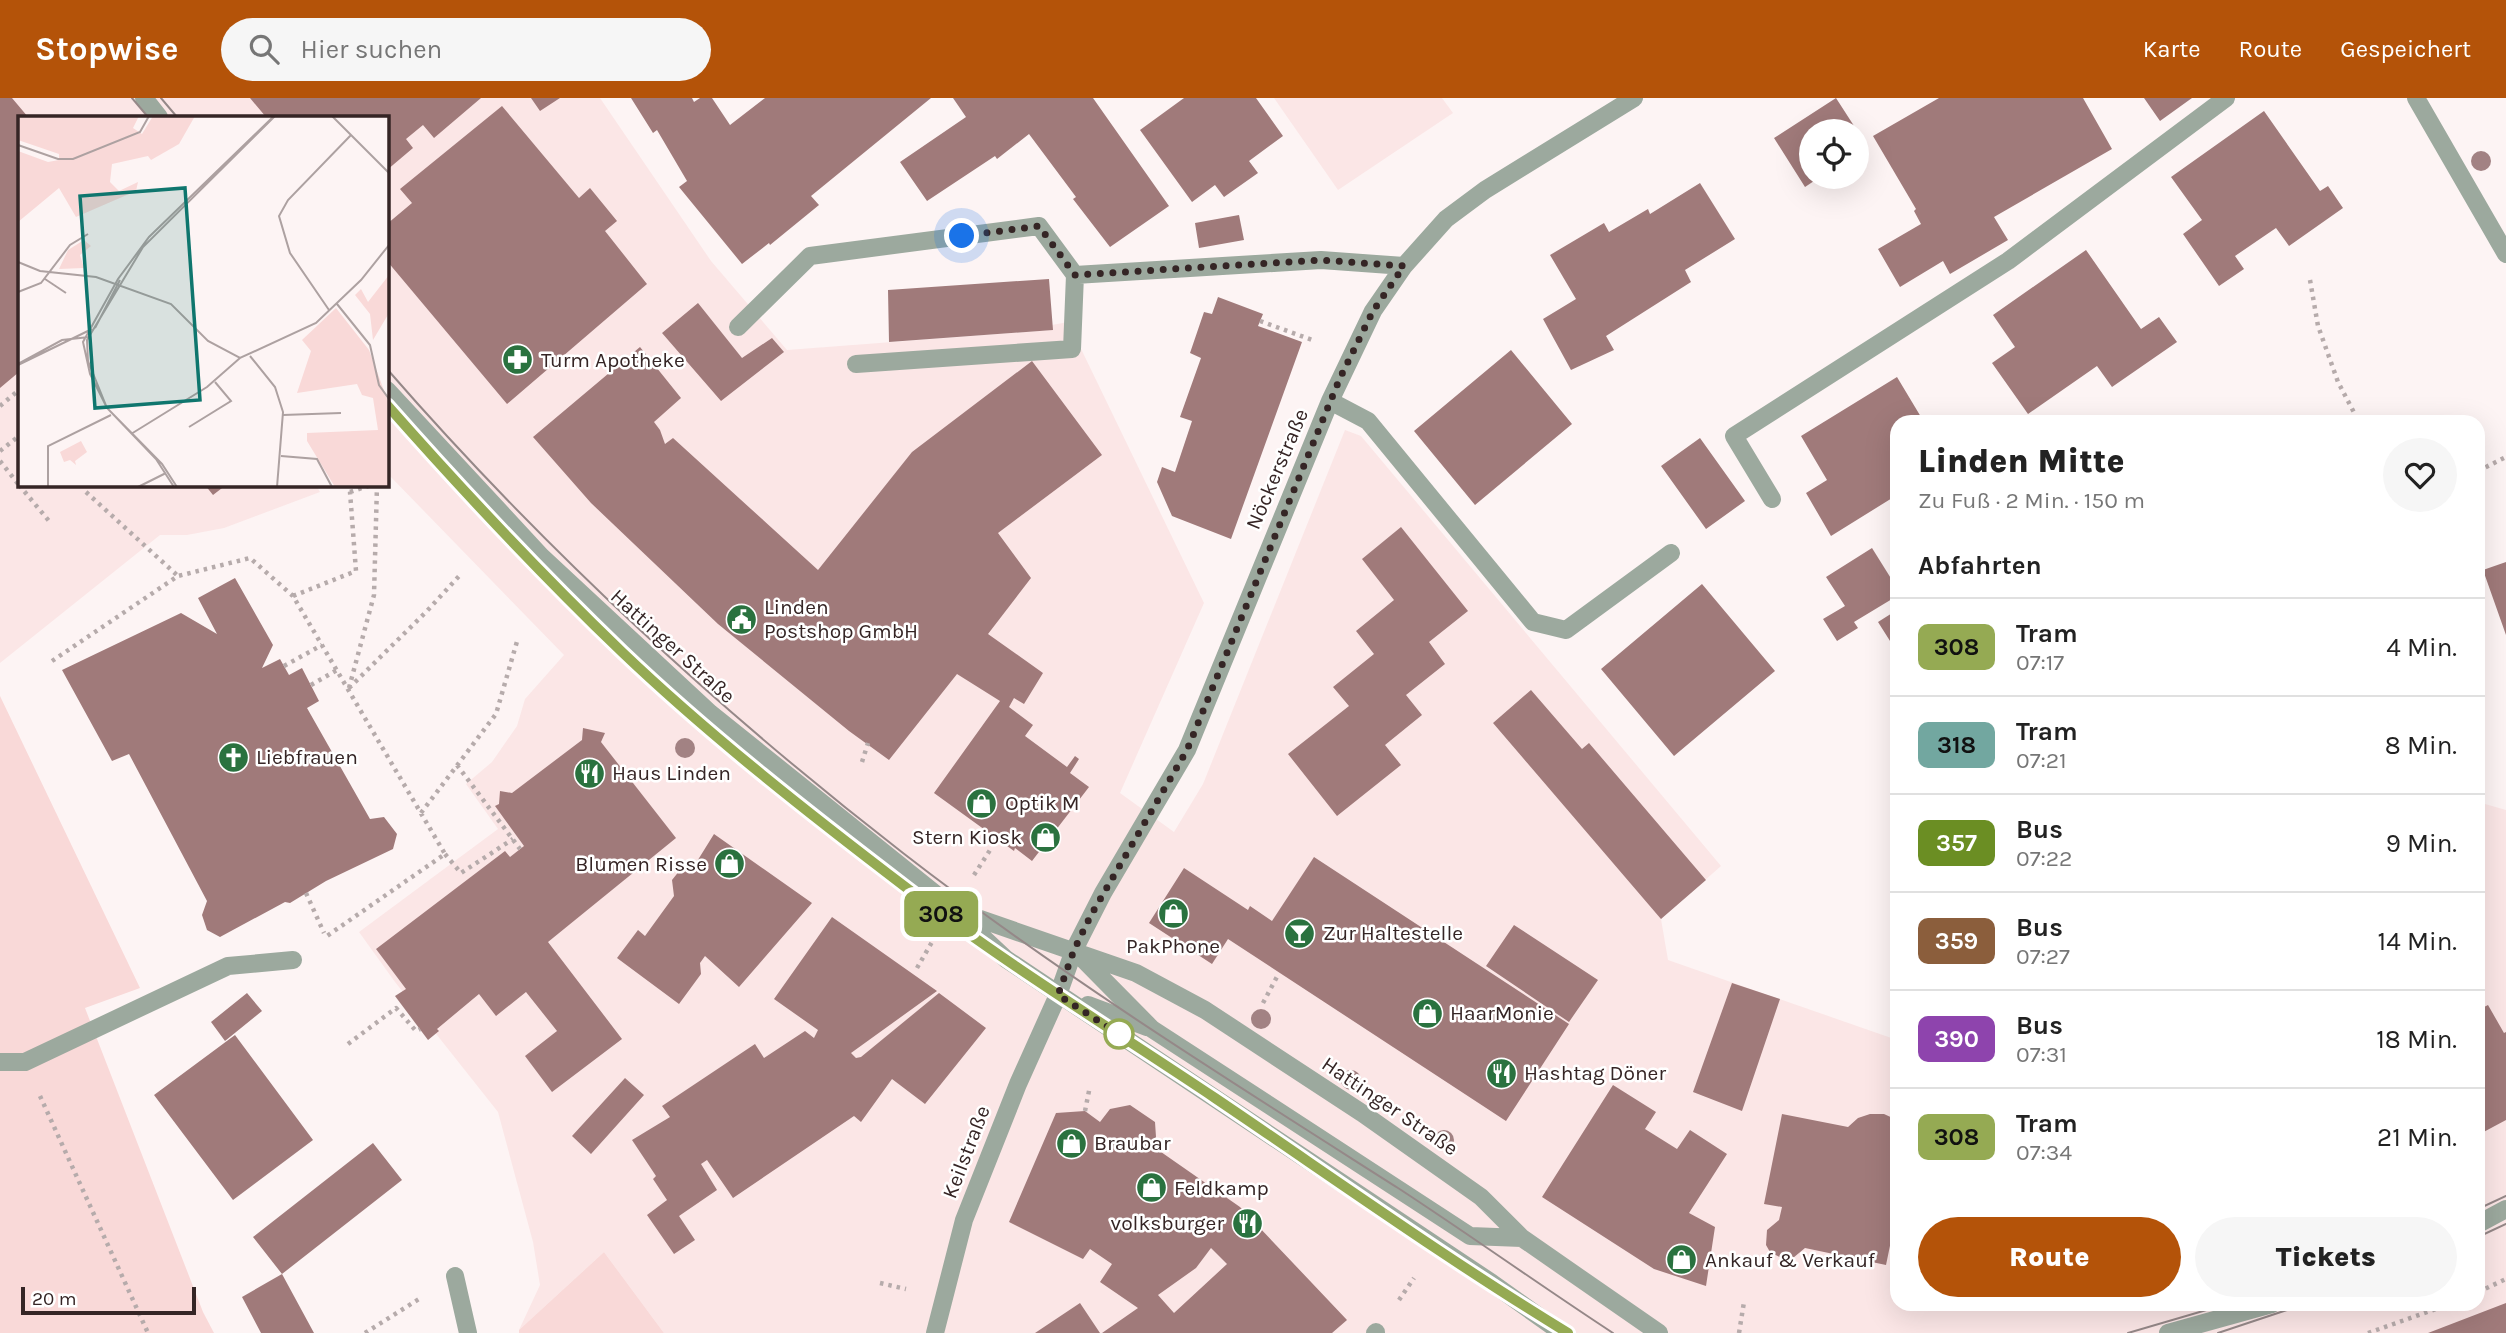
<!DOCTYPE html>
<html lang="de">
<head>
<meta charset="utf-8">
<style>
  :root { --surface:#fff; --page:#f6f6f6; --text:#222; --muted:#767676; --line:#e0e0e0; --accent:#b45309 }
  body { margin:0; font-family:Karla,sans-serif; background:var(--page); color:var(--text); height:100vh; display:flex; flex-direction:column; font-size:26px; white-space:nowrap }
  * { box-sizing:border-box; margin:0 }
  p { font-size:23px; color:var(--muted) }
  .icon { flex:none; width:38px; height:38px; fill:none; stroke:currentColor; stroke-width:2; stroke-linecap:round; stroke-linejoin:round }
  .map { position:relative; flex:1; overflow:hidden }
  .side { position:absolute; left:1890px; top:317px; width:595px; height:896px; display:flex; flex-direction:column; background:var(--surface); border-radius:21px; box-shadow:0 7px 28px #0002 }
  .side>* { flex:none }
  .badge { padding:0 14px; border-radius:10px; font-size:24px; line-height:46px }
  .tools { position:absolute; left:1799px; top:21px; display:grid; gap:14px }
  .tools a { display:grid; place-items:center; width:70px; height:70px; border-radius:50%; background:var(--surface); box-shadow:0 7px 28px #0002; font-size:35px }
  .scale { position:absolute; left:21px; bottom:18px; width:175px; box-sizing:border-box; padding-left:7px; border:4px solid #352525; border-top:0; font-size:19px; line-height:24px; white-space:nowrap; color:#352525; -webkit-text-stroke:5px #fff; paint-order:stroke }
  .you { position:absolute; width:35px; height:35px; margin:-18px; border:5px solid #fff; border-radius:50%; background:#1a73e8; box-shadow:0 0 0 10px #1a73e833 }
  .map>.badge { position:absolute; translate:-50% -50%; box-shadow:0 0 0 4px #fff }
  h2 { padding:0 28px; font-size:26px; line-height:63px }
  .round { display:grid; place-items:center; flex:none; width:74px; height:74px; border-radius:37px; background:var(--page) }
  .overview { display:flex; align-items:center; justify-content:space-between; height:119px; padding:0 28px }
  h1 { font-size:33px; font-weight:800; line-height:52px }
  .action { display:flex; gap:14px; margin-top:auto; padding:14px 28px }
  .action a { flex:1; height:80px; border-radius:42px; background:var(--accent); color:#fff; font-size:28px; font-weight:800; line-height:80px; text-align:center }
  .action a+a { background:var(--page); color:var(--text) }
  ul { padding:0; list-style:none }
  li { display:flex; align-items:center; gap:21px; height:98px; padding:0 28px; border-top:2px solid var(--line) }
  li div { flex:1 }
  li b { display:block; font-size:26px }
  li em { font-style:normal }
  li .badge { min-width:77px; font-weight:700; text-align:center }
  header { display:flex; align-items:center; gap:42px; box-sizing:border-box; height:98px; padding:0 35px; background:var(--accent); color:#fff }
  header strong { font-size:33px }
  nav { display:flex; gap:38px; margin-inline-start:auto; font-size:24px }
  .search { width:490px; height:63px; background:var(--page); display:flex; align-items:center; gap:18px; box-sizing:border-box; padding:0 24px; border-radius:38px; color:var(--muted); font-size:26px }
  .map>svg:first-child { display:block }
  .built { fill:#fbe6e6 }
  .green { fill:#f9d9d8 }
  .building { fill:#a07a7a; fill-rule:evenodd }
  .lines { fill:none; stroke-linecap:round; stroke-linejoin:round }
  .path { stroke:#b6abab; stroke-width:4.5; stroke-dasharray:3.5 5; stroke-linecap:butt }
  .minor { stroke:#9ca99e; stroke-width:18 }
  .tram { stroke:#958888; stroke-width:2 }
  .tree { fill:#a28283 }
  .line-casing { stroke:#fff; stroke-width:16 }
  .line { stroke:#95aa53; stroke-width:10 }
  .walk { stroke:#352525; stroke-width:7; stroke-dasharray:0 12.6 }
  .stop-dot { fill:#fff; stroke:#95aa53; stroke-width:3.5 }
  .labels { text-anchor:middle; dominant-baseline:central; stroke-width:5; stroke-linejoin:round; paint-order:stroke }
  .poi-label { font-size:21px; fill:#352525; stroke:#fff; text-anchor:start }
  .street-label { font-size:21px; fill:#352525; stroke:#fff }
  .inset-road { fill:none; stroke:#ada1a1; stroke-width:2 }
  .view { fill:#0f766e; fill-opacity:0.15; stroke:#0f766e; stroke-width:3.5 }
  .inset-edge { fill:none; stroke:#352525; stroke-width:3.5 }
</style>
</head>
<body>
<header>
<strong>Stopwise</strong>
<div class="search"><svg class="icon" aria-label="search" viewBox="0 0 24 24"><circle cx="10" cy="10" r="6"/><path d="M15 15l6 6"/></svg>Hier suchen</div>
<nav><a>Karte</a><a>Route</a><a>Gespeichert</a></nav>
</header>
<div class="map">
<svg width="2506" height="1235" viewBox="0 0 2506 1235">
  <rect width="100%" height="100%" fill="#fdf4f4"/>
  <path class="built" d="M0,0H600L711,163L787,252L1052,232V227L1068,224L1204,505L1120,695L1174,734L1203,686L1345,332L1361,338L1721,768L1661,821L1668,862L1897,942V1206H2478V704L2506,712V1235H664L604,1154L519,1232L540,1187L533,1144L498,1014L395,884L359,834L498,731L466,686L492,664L517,628L525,601L564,557L387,375V19H19V387H316L320,394L224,430L187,437H160L0,565Z
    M1274,0H1442L1453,15L1338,92Z"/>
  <path class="green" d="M0,598L140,890L85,910L203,1214L214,1235H0Z
    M604,1154L664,1235H519V1232Z"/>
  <path class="building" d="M0,0H12L28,19H19V274L0,290Z
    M250,0H481L434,40L423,27L406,41L413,50L387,72V19H266Z
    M531,0H560L540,13Z
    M631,0H692L694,4L700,0H712L730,27L765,0H931L811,98L819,107L770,147L769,145L742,166L679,89L687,83L657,32L653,35Z
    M953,0H1093L1169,108L1110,149L1073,101L1076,99L1029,36L997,61L995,58L927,103L900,64L966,19Z
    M1184,0H1256L1283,38L1249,63L1258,75L1224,99L1215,87L1192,104L1140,32Z
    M1836,0L1867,48L1857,55V33H1811V79H1820L1805,89L1774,40Z
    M1939,0H2083L2112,51L1994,119L2008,142L1950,176L1943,163L1900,189L1878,151L1921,126L1914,113L1916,111L1873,38Z
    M2144,0H2192L2160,23Z
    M502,8L579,100L590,90L617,123L605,133L647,186L507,306L387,163V126L412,105L400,91Z
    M2264,13L2320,93L2328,88L2343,110L2289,148L2276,130L2235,158L2244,171L2219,188L2183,136L2202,122L2171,79Z
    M1700,85L1735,141L1685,172L1691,184L1606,238L1614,252L1571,272L1543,221L1576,201L1550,157L1604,125L1609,134L1648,111L1650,116Z
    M1239,117L1244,142L1199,150L1195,125Z
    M2086,152L2141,231L2159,219L2177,244L2112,289L2097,268L2028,316L1992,265L2015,249L1993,217Z
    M1049,181L1053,232L889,244L888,192Z
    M1218,199L1263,216L1258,228L1302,244L1231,441L1172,418L1157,384L1162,369L1175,374L1192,323L1180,319L1201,260L1190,255L1204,214L1212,216Z
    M698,205L742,260L772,240L784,254L721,303L662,235Z
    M640,249L681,300L654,324L660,332L665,346L673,340L818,472L912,354L1032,263L1102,357L998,435L1031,480L988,536L1043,575L1024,606L1014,600L1009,609L1033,627L1025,638L1067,669L1075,658L1079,661L1070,675L1089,689L1032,763L1015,750L1014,753L934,695L1000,603L957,576L889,662L849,633L718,526L591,405L533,339Z
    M1511,252L1572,326L1475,407L1414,333Z
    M1897,279L1924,324H1897V397L1831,438L1806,395L1827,382L1801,338Z
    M1700,340L1745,403L1706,431L1661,368Z
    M205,387H226L213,397Z
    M1401,429L1468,513L1429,544L1445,566L1406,597L1422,617L1385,647L1401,667L1337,718L1288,656L1349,608L1333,589L1374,556L1356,533L1394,502L1362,461Z
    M1872,450L1897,490V498L1854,524L1858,530L1837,543L1823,521L1845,508L1826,479Z
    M2506,464V537L2483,472Z
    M235,480L273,547L262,570L280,561L289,577L302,570L319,603L307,610L370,721L384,719L397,736L393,751L326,783L290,805L285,804L220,839L207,832L202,817L207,803L129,656L112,663L62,572L181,515L217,536L198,500Z
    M1702,486L1775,573L1674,658L1601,571Z
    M1897,512V554L1878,524Z
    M1531,592L1582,651L1589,645L1706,782L1661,821L1493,625Z
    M583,630L605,635L601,644L676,740L548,844L622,941L552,994L525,958L557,933L526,894L496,918L479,896L437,931L439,933L428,942L395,898L406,891L376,851L505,753L510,759L524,748L495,708L499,706L500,693L512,695L582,642Z
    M714,736L812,805L739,889L705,858L700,865L701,876L679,906L617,860L638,832L645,838L674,798L672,782L684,767L696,765Z
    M1314,759L1569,926L1506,1023L1228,841L1212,866L1149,825L1184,770L1248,812L1250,808L1272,823Z
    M832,819L937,893L851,955L856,960L861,959L939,895L986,930L925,1006L892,981L861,1024L854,1018L733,1100L707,1062L701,1066L717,1092L679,1118L695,1142L674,1156L647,1117L667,1102L653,1081L656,1078L632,1042L670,1019L662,1008L755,946L764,960L805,933L814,940L818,932L774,901Z
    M1514,827L1598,882L1569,924L1486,868Z
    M1732,885L1780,901L1742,1013L1693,994Z
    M247,895L262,913L225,943L211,924Z
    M2488,907L2504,935L2506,934V1022L2478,1037V912Z
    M235,937L313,1042L233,1102L154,997Z
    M625,980L644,997L591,1056L572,1038Z
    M1613,987L1656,1014L1645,1031L1677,1051L1690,1032L1727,1056L1689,1115L1715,1129L1706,1188L1654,1171L1542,1099Z
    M1130,1007L1155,1024L1156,1039L1151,1047L1240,1109L1347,1222L1332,1235H1102L1138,1210L1100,1184L1112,1166L1090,1151L1083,1161L1009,1124L1056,1015L1085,1013L1100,1024L1110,1011ZM1211,1150L1227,1166L1174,1215L1158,1197L1196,1170Z
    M1782,1016L1848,1029L1858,1020L1870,1016H1884L1897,1022V1114L1886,1167L1805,1150L1793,1160L1785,1162L1770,1154L1766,1147L1767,1132L1779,1122L1782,1109L1764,1106Z
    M373,1045L402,1082L282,1176L253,1139Z
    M282,1176L314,1235H261L242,1199Z
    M1080,1205L1100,1235H1035Z
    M2506,1205V1235H2428Z"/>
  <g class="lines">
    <path class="path" d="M2310,182L2318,228L2338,284L2359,324
      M1260,223L1315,243
      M0,308L19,292
      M0,353L19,338
      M0,363L19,387
      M2478,373L2506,359
      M19,387L49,423
      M86,394L178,478
      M350,394L371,387
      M293,498L356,473L350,394L346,387
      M52,563L178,478L250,460L293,498L445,756L324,840
      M284,568L322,547
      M311,587L337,572
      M349,590L374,497L377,387
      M349,590L427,513L460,477
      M862,664L868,645
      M457,667L520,751
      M421,715L496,616L518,540
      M445,756L461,775L513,741
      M974,777L992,749
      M306,795L324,835
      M917,870L932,844
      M1263,905L1279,875
      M348,946L396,910L416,933L420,931
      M40,998L148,1235
      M1085,1013L1090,988
      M880,1185L906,1191
      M2478,1194L2506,1181
      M1399,1202L1414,1180
      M365,1235L419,1201
      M1739,1235L1744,1204
      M2368,1235L2450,1206"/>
    <path class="minor" d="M144,0L159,19
      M2416,0L2506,156
      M738,229L810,158L1039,128L1075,177L1321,162L1404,168
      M856,266L1072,251L1075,177
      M387,292L541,458L710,615L943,802L1006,861L1492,1185L1562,1235
      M1330,303L1368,323L1533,524L1566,532L1671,455
      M1772,401L1734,338L2008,163L2226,0
      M960,814L1136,875L1205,912L1362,1015L1481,1099L1522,1140L1659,1235
      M1079,857L1152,931L1470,1138L1522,1140
      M1088,907L1147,929
      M0,964H25L228,868L293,862
      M2478,1126L2506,1111
      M455,1178L468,1235
      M935,1235L964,1122L1018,986L1058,897L1074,852L1103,795L1187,652L1330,303L1373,213L1404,168L1446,121L1485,92L1634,0
      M1375,1235L1376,1234
      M2168,1235L2272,1206"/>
    <path class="tram" d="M132,0L148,19
      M161,0L177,19
      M387,271C542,449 716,610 903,755C1060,877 1230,983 1398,1090C1470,1137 1541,1188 1613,1235
      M387,307L501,432L624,556L776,688L863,756L1006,861L1437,1150L1569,1235
      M2478,1111L2506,1098
      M2478,1139L2506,1126
      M2128,1235L2227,1206
      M2218,1235L2305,1206"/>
  </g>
  <g class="tree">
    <circle cx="2481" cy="63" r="10"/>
    <circle cx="685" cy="650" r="10"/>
    <circle cx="1261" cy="921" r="10"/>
    <circle cx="1351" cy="982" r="10"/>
    <circle cx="1444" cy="1042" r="10"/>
  </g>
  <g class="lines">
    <defs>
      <path id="line" d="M387,307C462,392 540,475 622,554C710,638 811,717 908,791C1006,866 1112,931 1215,1000C1332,1079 1448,1162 1568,1235"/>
    </defs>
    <use href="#line" class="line-casing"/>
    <use href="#line" class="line"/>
    <path class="walk" d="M962,138L1039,128L1075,177L1321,162L1404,168L1373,213L1340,280L1187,652L1091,817L1074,852L1058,897L1119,936"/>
  </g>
  <defs>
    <symbol id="pharmacy-disc" viewBox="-11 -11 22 22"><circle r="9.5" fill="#2a723f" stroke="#fff"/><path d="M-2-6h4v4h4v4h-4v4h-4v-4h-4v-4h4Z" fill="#fff"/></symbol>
    <symbol id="civic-disc" viewBox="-11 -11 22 22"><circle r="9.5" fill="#2a723f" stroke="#fff"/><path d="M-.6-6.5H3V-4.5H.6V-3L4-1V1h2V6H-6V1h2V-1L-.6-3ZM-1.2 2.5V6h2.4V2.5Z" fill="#fff"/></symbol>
    <symbol id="church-disc" viewBox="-11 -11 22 22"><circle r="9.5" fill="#2a723f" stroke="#fff"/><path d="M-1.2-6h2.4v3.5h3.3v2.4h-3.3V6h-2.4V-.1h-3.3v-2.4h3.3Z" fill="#fff"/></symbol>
    <symbol id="restaurant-disc" viewBox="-11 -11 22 22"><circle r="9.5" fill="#2a723f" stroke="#fff"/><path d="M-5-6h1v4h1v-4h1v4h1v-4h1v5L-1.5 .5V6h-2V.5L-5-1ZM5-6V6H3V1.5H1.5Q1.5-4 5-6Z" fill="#fff"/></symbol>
    <symbol id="shop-disc" viewBox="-11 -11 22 22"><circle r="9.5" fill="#2a723f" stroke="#fff"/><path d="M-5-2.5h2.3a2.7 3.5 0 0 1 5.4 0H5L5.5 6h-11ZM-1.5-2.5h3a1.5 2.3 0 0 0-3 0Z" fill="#fff"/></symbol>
    <symbol id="bar-disc" viewBox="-11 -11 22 22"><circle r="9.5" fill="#2a723f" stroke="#fff"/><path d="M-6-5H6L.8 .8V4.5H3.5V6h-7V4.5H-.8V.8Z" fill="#fff"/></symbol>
  </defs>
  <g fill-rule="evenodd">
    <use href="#pharmacy-disc" x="500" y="244" width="35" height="35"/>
    <use href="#civic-disc" x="724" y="504" width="35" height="35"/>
    <use href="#church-disc" x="216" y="642" width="35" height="35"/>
    <use href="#restaurant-disc" x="572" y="658" width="35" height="35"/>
    <use href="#shop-disc" x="964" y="688" width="35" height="35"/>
    <use href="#shop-disc" x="1028" y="722" width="35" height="35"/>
    <use href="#shop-disc" x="712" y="748" width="35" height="35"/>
    <use href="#shop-disc" x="1156" y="798" width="35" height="35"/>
    <use href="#bar-disc" x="1282" y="818" width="35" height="35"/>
    <use href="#shop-disc" x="1410" y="898" width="35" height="35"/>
    <use href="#restaurant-disc" x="1484" y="958" width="35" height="35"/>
    <use href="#shop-disc" x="1054" y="1028" width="35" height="35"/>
    <use href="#shop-disc" x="1134" y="1072" width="35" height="35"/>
    <use href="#restaurant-disc" x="1230" y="1108" width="35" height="35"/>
    <use href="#shop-disc" x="1664" y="1144" width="35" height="35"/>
  </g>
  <circle class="stop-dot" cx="1119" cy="936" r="14"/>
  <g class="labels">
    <g class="poi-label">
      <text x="541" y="262">Turm Apotheke</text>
      <text x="764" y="509">Linden<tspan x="764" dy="24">Postshop GmbH</tspan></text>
      <text x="256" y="659">Liebfrauen</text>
      <text x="612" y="675">Haus Linden</text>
      <text x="1005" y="705">Optik M</text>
      <text x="1022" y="739" text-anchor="end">Stern Kiosk</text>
      <text x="707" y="766" text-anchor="end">Blumen Risse</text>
      <text x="1323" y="835">Zur Haltestelle</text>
      <text x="1173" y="848" text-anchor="middle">PakPhone</text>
      <text x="1450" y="915">HaarMonie</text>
      <text x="1524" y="975">Hashtag Döner</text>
      <text x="1094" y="1045">Braubar</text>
      <text x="1174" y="1090">Feldkamp</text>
      <text x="1224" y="1125" text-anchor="end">volksburger</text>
      <text x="1705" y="1162">Ankauf &amp; Verkauf</text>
    </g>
    <g class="street-label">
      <text transform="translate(1277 371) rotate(-67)">Nöckerstraße</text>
      <text transform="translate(673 548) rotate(42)">Hattinger Straße</text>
      <text transform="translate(1390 1008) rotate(34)">Hattinger Straße</text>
      <text transform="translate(966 1054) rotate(-69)">Keilstraße</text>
    </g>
  </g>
  <g transform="translate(18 18)">
    <rect width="371" height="371" fill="#fdf4f4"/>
    <path d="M0,0H121L115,12L124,18L135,0H177L161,28L133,44L130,40L94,48L92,66L101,75L120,66L118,75L58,101L41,72L0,106V35L30,46L41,44V38L0,24ZM66,124L73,130L62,139L66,152L41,153L50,134ZM371,159V197L355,224L352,198L337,179L343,173L350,186ZM318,192L351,234L371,288V371H317L289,325V317L360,314L355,282L344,279L339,268L279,277L293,235L284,224ZM63,325L69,336L57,345L58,349L52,344L46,346L42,336Z" fill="#f9d9d8"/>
    <path class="inset-road" d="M314,0L371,57M0,29L40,43H55L122,16L131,0M0,146L22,155L78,161L153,188L190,225L222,242L298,207L343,164L371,129M27,163L48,177M0,176L23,167L52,129L70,118M319,188L352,229L361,269L371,283M311,194L272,137L261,100L270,84L333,19M77,212L102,164M232,240L257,271L265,296L259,371M0,248L44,224L71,221M0,249L74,213M265,299L323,297M171,311L213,285L197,266M113,318L189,271L222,242M263,340L299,343L314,371M30,371V330L93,299M120,371L148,357M156,371L138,343L89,292L72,258L65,226L100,163L131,121L256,0M159,371L144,348L89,292L70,245L69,224L125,131L257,0"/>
    <path class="view" d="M167,72L182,284L77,292L62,80Z"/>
    <rect width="371" height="371" class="inset-edge"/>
  </g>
</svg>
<div class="tools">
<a><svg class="icon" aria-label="locate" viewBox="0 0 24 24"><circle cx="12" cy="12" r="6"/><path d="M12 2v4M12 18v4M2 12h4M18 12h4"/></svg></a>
</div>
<div class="scale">20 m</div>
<div class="you" style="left:962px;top:138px"></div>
<b class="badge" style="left:941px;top:816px;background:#95aa53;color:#111">308</b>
<section class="side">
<div class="overview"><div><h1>Linden Mitte</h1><p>Zu Fuß · 2 Min. · 150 m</p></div><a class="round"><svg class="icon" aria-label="heart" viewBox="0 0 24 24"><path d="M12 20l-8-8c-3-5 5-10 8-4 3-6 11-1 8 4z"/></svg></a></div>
<h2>Abfahrten</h2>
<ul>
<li><span class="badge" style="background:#95aa53;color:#111">308</span><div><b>Tram</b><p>07:17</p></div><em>4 Min.</em></li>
<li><span class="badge" style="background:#72a7a0;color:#111">318</span><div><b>Tram</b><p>07:21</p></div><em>8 Min.</em></li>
<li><span class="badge" style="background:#6b8e23;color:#fff">357</span><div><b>Bus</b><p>07:22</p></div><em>9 Min.</em></li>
<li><span class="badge" style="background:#8b5e3c;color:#fff">359</span><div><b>Bus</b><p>07:27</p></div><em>14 Min.</em></li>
<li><span class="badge" style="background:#8e44ad;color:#fff">390</span><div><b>Bus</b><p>07:31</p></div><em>18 Min.</em></li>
<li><span class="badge" style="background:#95aa53;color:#111">308</span><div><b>Tram</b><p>07:34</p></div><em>21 Min.</em></li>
</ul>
<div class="action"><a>Route</a><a>Tickets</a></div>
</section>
</div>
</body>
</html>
